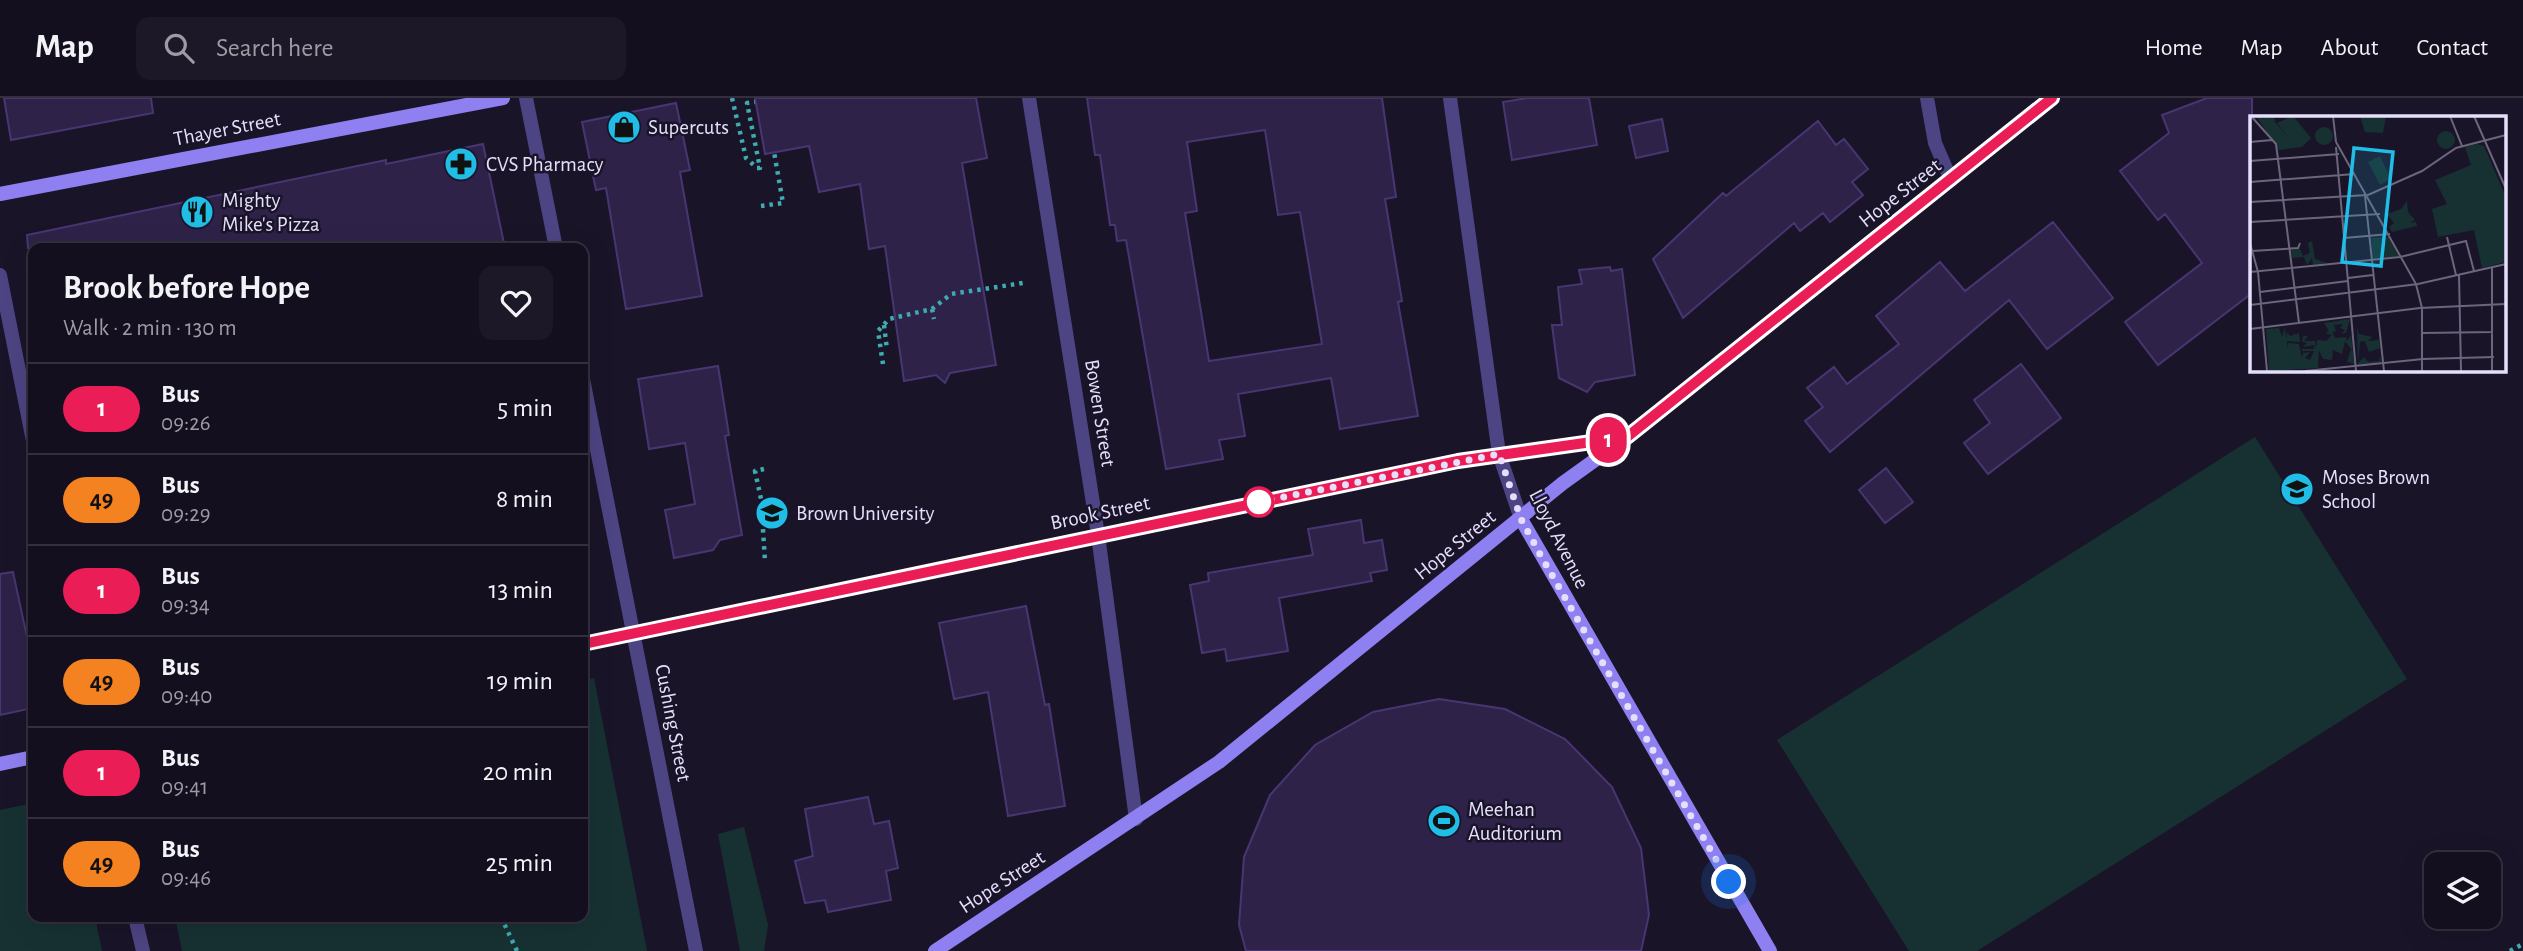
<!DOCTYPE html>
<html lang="en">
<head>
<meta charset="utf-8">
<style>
  :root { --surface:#140f1f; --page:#1d1828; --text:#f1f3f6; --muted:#9d9ca4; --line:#332f3d }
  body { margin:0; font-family:"Alegreya Sans",sans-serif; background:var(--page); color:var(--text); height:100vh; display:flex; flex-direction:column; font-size:26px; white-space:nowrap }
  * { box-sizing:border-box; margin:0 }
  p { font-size:23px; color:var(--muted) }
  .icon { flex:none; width:38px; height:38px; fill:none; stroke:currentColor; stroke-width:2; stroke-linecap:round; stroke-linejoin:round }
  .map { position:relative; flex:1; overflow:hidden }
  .panel { position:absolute; left:28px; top:145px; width:560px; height:679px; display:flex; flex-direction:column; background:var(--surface); border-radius:14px; box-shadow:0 7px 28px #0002,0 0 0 2px var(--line) }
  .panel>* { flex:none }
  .badge { padding:0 14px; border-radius:23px; font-size:24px; line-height:46px }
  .controls { position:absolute; left:2424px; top:754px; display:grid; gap:14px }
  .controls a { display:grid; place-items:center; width:77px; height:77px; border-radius:14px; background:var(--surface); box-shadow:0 7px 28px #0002,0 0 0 2px var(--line); font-size:35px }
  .you { position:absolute; width:35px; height:35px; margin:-18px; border:5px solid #fff; border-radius:50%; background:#1a73e8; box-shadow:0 0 0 10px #1a73e833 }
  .map>.badge { position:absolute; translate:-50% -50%; box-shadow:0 0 0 4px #fff }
  .round { display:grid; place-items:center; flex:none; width:74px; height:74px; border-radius:14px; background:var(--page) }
  .head { display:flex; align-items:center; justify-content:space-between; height:119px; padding:0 35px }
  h1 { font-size:33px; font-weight:700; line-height:52px }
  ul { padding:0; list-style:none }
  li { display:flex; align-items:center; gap:21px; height:91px; padding:0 35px; border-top:2px solid var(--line) }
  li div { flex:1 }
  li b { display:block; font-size:26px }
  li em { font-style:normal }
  li .badge { min-width:77px; font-weight:700; text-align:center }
  header { display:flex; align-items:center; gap:42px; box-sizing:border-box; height:98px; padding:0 35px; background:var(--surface); border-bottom:2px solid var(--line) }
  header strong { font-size:33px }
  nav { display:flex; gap:38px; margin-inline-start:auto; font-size:24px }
  .search { width:490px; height:63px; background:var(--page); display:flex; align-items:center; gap:18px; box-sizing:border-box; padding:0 24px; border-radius:14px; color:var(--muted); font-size:26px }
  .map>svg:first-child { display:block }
  .green { fill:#173132 }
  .building { fill:#2e2248; stroke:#483672; stroke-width:2; fill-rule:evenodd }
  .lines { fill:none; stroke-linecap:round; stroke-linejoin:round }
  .path { stroke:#3eabb1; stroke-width:4.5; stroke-dasharray:3.5 5; stroke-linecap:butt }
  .street { stroke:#4d4483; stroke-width:14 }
  .secondary { stroke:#8f80f2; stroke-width:14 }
  .line-casing { stroke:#fff; stroke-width:16 }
  .line { stroke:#ea1d57; stroke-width:10 }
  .walk { stroke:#e5dffc; stroke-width:7; stroke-dasharray:0 12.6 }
  .stop-dot { fill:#fff; stroke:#ea1d57; stroke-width:3.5 }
  .labels { text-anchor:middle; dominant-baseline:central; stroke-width:5; stroke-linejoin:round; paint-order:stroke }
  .poi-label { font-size:21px; fill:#e5dffc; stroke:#1a1429; text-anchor:start }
  .street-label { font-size:21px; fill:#e5dffc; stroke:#1a1429 }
  .inset-road { fill:none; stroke:#6b657d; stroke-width:2 }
  .view { fill:#20bee7; fill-opacity:0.15; stroke:#20bee7; stroke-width:3.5 }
  .inset-edge { fill:none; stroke:#e5dffc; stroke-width:3.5 }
</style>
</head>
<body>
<header>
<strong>Map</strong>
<div class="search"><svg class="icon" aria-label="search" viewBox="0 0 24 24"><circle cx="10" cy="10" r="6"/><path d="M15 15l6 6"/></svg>Search here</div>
<nav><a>Home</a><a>Map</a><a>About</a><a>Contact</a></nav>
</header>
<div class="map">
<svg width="2523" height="853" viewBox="0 0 2523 853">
  <rect width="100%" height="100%" fill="#1a1429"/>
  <path class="green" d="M2255,339L2407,581L1977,853H1909L1777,642Z
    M594,580L647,853H182L175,819H583V582Z
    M33,705V819H95L102,853H0V712Z
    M744,729L768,827L764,853H740L718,736Z"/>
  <path class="building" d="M4,0H151L153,15L11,42Z
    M755,0H976L987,60L962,65L996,267L950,275L945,285L936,277L904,283L885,148L869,151L860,86L819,94L809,48L765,56Z
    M1087,0H1382L1396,99L1385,101L1402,203L1398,204L1418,318L1340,331L1331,280L1238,296L1245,338L1219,342L1223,361L1166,371L1126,142L1117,143L1115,127H1110L1100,57H1095ZM1265,32L1278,117L1300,114L1322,246L1209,263L1185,115L1197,113L1187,44Z
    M1527,0H1589L1597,47L1512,62L1503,4Z
    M2207,0H2252V195L2158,267L2125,224L2202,165L2165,116L2158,122L2120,73L2169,35L2162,17Z
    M676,5L690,72L680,74L702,198L626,211L606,90L596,92L582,24Z
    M1662,21L1668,53L1636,60L1629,28Z
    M1818,23L1836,47L1844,41L1868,71L1852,84L1863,97L1830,124L1823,115L1800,133L1794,125L1683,220L1653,161L1723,95L1726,98Z
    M483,46L505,150H28L27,137L386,62V66Z
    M2053,124L2113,200L2047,251L2009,202L1830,354L1805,323L1823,309L1807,290L1834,269L1847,286L1899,246L1876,218L1940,164L1965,193Z
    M1610,169L1611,173L1622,171L1635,277L1595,284L1587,294L1559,280L1552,227H1562L1558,189L1582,186L1579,172Z
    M2021,266L2061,320L1988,376L1964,345L1990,325L1974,302Z
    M718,268L729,337L725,338L742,437L720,442L713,452L674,460L665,412L695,406L685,345L649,351L638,281Z
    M1886,370L1913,404L1885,425L1859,392Z
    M1361,422L1364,445L1382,442L1387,472L1370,475L1372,483L1279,500L1288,553L1227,563L1225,551L1202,555L1190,487L1209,483L1208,475L1313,457L1308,431Z
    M13,474L33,567V610L0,617V476Z
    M1026,508L1045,607L1049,606L1065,708L1008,718L988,594L954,601L939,525Z
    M1439,601L1505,611L1565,641L1612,689L1641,750L1649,817L1641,853H1246L1239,827L1244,759L1270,697L1315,647L1373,614Z
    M868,699L874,726L889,723L898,770L886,773L891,802L828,814L825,802L805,805L795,763L813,758L805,711Z"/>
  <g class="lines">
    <path class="path" d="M732,0L746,60L757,70H760L747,5L755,4
      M761,108L783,105L774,54
      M932,211L934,221
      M884,227L887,252
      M883,266L878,233L889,221L932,211L951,196L1023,185
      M764,371L755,373L761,401L765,463
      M501,819L517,853
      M2510,853L2523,846"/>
    <path class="street" d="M526,0L556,150
      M1029,0L1098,437L1136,721
      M1450,0L1499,356L1521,421
      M1927,0L1935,45L1951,82
      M0,177L33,343
      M583,281L696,853
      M135,819L143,853"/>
    <path class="secondary" d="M0,96L503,0
      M1521,421L1770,853
      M583,546L1458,363L1625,339
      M0,666L33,659
      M935,853L1219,664L1563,385L1627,339L2052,0"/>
  </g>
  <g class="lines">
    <defs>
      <path id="line" d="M583,546L1458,363L1627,339L2052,0"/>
    </defs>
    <use href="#line" class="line-casing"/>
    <use href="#line" class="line"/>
    <path class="walk" d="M1259,404L1499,356L1521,421L1541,458L1729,784"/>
  </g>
  <defs>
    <symbol id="shop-disc" viewBox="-11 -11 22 22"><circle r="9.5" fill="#20bee7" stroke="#1a1429"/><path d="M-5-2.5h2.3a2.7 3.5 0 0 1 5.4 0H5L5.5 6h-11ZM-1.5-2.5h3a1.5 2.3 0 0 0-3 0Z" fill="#111"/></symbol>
    <symbol id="pharmacy-disc" viewBox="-11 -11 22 22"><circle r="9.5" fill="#20bee7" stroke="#1a1429"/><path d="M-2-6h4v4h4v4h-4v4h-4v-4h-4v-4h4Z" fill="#111"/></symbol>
    <symbol id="restaurant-disc" viewBox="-11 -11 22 22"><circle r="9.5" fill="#20bee7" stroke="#1a1429"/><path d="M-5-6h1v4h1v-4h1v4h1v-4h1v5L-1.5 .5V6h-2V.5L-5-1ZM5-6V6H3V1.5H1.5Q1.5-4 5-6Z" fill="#111"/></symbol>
    <symbol id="school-disc" viewBox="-11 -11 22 22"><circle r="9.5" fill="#20bee7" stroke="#1a1429"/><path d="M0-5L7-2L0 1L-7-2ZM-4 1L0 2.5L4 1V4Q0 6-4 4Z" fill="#111"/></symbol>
    <symbol id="university-disc" viewBox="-11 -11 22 22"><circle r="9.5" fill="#20bee7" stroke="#1a1429"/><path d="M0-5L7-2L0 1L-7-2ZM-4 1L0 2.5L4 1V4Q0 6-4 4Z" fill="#111"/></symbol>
    <symbol id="stadium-disc" viewBox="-11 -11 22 22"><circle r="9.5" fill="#20bee7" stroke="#1a1429"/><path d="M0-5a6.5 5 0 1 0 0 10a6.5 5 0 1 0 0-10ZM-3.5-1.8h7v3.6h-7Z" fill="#111"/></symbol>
  </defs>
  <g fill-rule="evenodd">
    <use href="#shop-disc" x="605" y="10" width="38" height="38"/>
    <use href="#pharmacy-disc" x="442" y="47" width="38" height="38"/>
    <use href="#restaurant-disc" x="178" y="95" width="38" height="38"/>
    <use href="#school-disc" x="2278" y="372" width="38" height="38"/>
    <use href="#university-disc" x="753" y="396" width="38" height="38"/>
    <use href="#stadium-disc" x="1425" y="704" width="38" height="38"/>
  </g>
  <circle class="stop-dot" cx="1259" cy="404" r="14"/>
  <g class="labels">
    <g class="poi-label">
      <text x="648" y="29">Supercuts</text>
      <text x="486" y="66">CVS Pharmacy</text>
      <text x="222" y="102">Mighty<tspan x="222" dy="24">Mike's Pizza</tspan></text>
      <text x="2322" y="379">Moses Brown<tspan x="2322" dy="24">School</tspan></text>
      <text x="796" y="415">Brown University</text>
      <text x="1468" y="711">Meehan<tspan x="1468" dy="24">Auditorium</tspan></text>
    </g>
    <g class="street-label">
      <text transform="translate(227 31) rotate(-11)">Thayer Street</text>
      <text transform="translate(1900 95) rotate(-38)">Hope Street</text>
      <text transform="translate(1100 315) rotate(81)">Bowen Street</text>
      <text transform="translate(1100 415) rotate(-12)">Brook Street</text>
      <text transform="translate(1559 441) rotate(63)">Lloyd Avenue</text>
      <text transform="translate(1455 447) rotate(-39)">Hope Street</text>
      <text transform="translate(673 625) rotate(79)">Cushing Street</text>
      <text transform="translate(1002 784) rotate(-33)">Hope Street</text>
    </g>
  </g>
  <g transform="translate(2250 18)">
    <rect width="256" height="256" fill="#1a1429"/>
    <path d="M6,0H24L25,6L42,26L27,7L43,0L61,22L52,31L29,34ZM110,0H136L133,17L115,16ZM65 20a9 9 0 1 1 18 0a9 9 0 1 1-18 0ZM187 24a9 9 0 1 1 18 0a9 9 0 1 1-18 0ZM227,28L234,30L255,79V146L232,152L224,114L188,121L182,93L197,88L185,64L221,49L215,31ZM130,40L141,63L130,69L118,46ZM157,85L158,96L165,104L159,107L166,106L167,110L142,116L139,111L144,107L137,98L151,93ZM138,121L149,140L123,143L121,122ZM62,125L65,143L77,147L63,149L62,142L57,149L54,141L42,142L41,134L50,133L53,140L60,137L58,127ZM100,203L96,217L91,218L95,214L90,212L93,208L84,209L86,216L82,215L85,222L96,221L97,225L101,219L104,248L97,246L101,233L95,225L92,238L83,234L82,244L73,243L69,234L68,252L19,255L16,213L29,212L32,221L35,211L36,222L37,216L40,220L49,217L50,226L37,225V232L38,227L49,228L52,242L53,237L60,236L55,242L60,244L64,235H52V233H64V229L53,231L57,227L52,226L53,220H58L54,225H65L66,233L67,224L76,225L82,219L75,217L79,215L74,207ZM107,211L109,218L122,221L118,225L129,224L130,232L119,236L115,225L110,226L108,247L114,241L118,246L129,245L130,240L131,246L108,249Z" fill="#173132"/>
    <path class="inset-road" d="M1,0L26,28L49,207M83,0L86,26M200,0L212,30M224,0L256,73M0,26L22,24M86,26L166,168L172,192V255M86,31L106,255M0,45L89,38M0,66L105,58M115,80L134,255M0,86L118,79L172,55L206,32L256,19M0,106L130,98M197,121L206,159M94,122L140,118M0,127L8,156L17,255M2,135L48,132L50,127M242,151V255M0,156L150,141L216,125L224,155M209,159L211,255M98,162L123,159M10,176L98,165M0,189L168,168L256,148M0,213L170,192L256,188M172,217L243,216M55,255L173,243L244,241"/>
    <path class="view" d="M104,32L143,36L131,150L92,146Z"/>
    <rect width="256" height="256" class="inset-edge"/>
  </g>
</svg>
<div class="controls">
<a><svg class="icon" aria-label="layers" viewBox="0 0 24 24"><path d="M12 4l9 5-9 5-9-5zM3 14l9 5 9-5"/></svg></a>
</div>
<div class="you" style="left:1729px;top:784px"></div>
<b class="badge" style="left:1608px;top:342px;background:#ea1d57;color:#fff">1</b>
<section class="panel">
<div class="head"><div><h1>Brook before Hope</h1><p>Walk · 2 min · 130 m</p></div><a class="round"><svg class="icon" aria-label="heart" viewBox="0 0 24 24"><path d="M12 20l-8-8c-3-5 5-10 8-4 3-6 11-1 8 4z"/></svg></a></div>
<ul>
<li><span class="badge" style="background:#ea1d57;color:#fff">1</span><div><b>Bus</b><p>09:26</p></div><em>5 min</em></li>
<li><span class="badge" style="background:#f58220;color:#111">49</span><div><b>Bus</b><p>09:29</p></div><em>8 min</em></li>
<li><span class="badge" style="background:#ea1d57;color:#fff">1</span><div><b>Bus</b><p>09:34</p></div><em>13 min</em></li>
<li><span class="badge" style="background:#f58220;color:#111">49</span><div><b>Bus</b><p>09:40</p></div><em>19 min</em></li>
<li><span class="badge" style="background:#ea1d57;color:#fff">1</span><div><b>Bus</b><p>09:41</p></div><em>20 min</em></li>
<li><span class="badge" style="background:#f58220;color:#111">49</span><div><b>Bus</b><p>09:46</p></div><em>25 min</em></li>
</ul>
</section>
</div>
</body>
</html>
